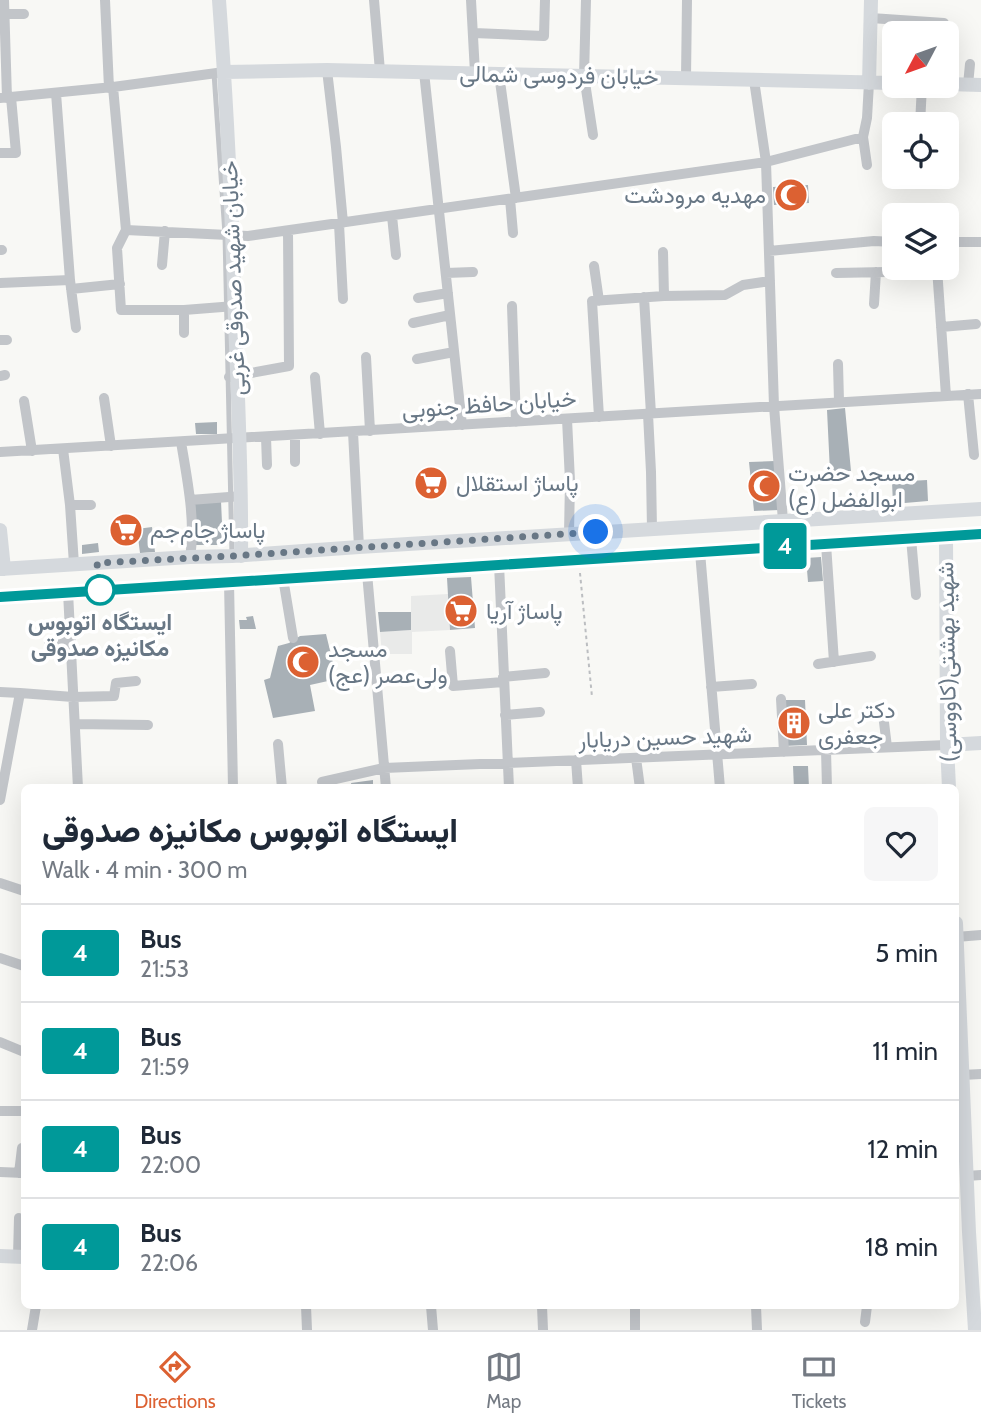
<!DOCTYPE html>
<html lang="en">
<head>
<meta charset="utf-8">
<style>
  :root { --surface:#fff; --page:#f6f6f7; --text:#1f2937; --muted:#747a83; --line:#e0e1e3; --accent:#dc6132 }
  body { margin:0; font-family:Cabin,Vazirmatn,sans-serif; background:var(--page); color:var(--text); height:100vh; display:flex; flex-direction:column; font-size:26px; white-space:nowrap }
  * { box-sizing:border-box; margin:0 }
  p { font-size:23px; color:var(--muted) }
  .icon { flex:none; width:38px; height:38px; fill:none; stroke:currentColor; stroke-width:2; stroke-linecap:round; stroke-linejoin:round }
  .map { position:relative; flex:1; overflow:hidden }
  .details { position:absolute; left:21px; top:784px; width:938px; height:525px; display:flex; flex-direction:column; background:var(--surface); border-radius:10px; box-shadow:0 7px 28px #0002 }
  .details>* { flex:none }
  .badge { padding:0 14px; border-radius:5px; font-size:24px; line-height:46px }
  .needle { width:46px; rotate:229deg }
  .buttons { position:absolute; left:882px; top:21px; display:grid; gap:14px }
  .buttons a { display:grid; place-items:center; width:77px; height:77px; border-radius:10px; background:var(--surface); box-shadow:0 7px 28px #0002; font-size:35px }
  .you { position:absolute; width:35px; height:35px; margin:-18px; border:5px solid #fff; border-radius:50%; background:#1a73e8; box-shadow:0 0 0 10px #1a73e833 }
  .map>.badge { position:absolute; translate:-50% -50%; box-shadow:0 0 0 4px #fff }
  .round { display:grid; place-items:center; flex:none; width:74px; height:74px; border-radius:10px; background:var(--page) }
  .headline { display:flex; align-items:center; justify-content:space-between; height:119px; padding:0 21px }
  h1 { font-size:33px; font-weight:800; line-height:52px }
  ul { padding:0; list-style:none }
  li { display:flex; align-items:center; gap:21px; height:98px; padding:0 21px; border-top:2px solid var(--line) }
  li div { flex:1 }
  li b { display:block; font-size:26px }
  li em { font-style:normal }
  li .badge { min-width:77px; font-weight:700; text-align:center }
  .tabs { display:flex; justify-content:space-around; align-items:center; height:98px; border-top:2px solid var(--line); background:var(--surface); font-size:19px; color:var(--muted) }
  .tabs a { display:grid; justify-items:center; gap:4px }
  .tabs .on { color:var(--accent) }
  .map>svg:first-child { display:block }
  .built { fill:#e9eae9 }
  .building { fill:#a8b0b6 }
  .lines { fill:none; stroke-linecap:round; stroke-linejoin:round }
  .path { stroke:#bcbec1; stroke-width:2; stroke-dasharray:3.5 3.5; stroke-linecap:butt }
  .lane { stroke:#c2c5c9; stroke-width:5 }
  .street { stroke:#c2c5c9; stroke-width:10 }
  .secondary { stroke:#d5d9dd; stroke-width:14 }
  .line-casing { stroke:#fff; stroke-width:16 }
  .line { stroke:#099; stroke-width:10 }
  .walk { stroke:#687785; stroke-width:7; stroke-dasharray:0 12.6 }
  .stop-dot { fill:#fff; stroke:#099; stroke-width:3.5 }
  .labels { text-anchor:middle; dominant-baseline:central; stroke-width:7; stroke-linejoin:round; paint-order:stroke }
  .street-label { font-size:23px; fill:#687785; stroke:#fff }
  .poi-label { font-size:23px; fill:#687785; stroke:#fff; text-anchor:start }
  .stop-label { font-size:23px; font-weight:bold; fill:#687785; stroke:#fff }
</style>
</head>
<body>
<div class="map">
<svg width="981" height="1330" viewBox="0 0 981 1330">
  <rect width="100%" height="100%" fill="#f8f8f5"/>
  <path class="built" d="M448,594L450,630L412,632V654H382L380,632L411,630V596Z"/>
  <path class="building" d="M808,185L809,203L774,205L773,187Z
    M845,408L851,471L830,472L827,410Z
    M217,422V434H196L195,423Z
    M775,461L779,510L754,511L749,462Z
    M927,480L928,501L893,504L892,482Z
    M221,501L223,545H196L193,503Z
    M152,527L155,552L140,553L137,529Z
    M98,543L99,552L82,554V545Z
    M821,557L823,581L808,582L806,558Z
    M471,577L475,628L450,630L447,578Z
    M378,612H411V630L380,632Z
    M253,616L256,629H240L239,620H247L246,617Z
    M326,634L337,679L310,685L315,711L273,718L264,680L270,678L278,646L289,643L300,636Z
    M781,700H805L807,745L783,746Z
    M793,766H808L809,788H794Z
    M373,780V788H352L351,783Z"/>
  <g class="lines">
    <path class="path" d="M580,573L592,697"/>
    <path class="lane" d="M214,73L225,234L232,556"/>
    <path class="street" d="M4,0L7,98
      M105,0L109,88
      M374,0L380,71
      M471,0L475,73
      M586,0L584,76L593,135
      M4,14H24
      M871,18L944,23
      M474,33L544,36L545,0
      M327,70L336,147L343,223
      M424,72L462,425
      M499,74L516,198
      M686,78L687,0
      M754,80L766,162L774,406L783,521
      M968,85L970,64
      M113,87L126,230L117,248L121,310H184L235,306
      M56,93L70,280L76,328
      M0,98L113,87L224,72
      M920,124L922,86
      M0,153H16L11,97
      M867,165L863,137L867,118L869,83
      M510,199L513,233
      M392,216L396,255
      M339,224L343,299
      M126,230L248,236L766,162L863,137
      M947,242H981
      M0,250H2
      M769,251L874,241L894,242
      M663,252L664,296
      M162,265L165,231
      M594,266L599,301
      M937,268L946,396
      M446,273L473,272
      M836,273L937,271
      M0,283L70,280
      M71,289L120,284
      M644,297L651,414
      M418,298L448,293
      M874,304L876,272
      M512,306L516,422
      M413,323L450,315
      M941,327L976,324
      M184,333V310
      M0,340H7
      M366,357L370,431
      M417,359L454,352
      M838,364L839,401
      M0,376L5,375
      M229,377L289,366L288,231
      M315,377L320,434
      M968,394L974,455
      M104,398L111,446
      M24,401L32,451
      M648,414L651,472L652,529
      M599,417L592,301L664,296L725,295L743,285L770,281
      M567,419L570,481L569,534
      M353,432L359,547
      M266,437L267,465
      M181,442C187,478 196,522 190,557
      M63,449L70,505L74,564
      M0,452L981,394
      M295,462V435
      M190,500L242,496
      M70,505H91
      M911,538L916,595
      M826,544L834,662
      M700,552L720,788
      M499,564L509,788
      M367,573L386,788
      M283,578L293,638
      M229,582L233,788
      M68,592L78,788
      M49,641L71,640
      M450,651L453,686L503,682
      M818,664L871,656
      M503,677L545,673
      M711,687L752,684
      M0,692L20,693
      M781,699L784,752
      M883,714L887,747
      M505,715L540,712
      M75,724L148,725
      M278,744L282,788
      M826,750L827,788
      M636,758L640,788
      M576,760L578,788
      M322,782L384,768L947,745
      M0,800L20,693L73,697L114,696L116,683L136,681
      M0,883L24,891
      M956,937L981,935
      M0,958L24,966
      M0,1042L24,1052
      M962,1075L981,1074
      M0,1111H24
      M0,1172L24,1173
      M19,1173L22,1148
      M967,1176L981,1175
      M18,1257L19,1218
      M306,1306L307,1330
      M431,1306L433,1330
      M542,1306L543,1330
      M756,1306L757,1330
      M865,1322L867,1306
      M32,1330L36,1306
      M635,1330V1306"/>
    <path class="secondary" d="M219,0C227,107 232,214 235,320C238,399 242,477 241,556
      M224,72L327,70L894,83
      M869,83L871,0
      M947,84L981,85
      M0,530L4,569
      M946,536L947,745L949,788
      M0,569L190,557L232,556L359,547L981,509
      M0,597L981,534
      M947,745L981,743
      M956,923L969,1232L975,1330
      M0,1256L24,1257"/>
  </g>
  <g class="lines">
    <defs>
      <path id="line" d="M0,597L981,534"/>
    </defs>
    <use href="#line" class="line-casing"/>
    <use href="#line" class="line"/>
    <path class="walk" d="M100,590L97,563L232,556L596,532"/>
  </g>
  <defs>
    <symbol id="mosque-disc" viewBox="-11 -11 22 22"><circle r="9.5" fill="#dc6132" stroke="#fff"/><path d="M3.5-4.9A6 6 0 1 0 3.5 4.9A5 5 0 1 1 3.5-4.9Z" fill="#fff"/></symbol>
    <symbol id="supermarket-disc" viewBox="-11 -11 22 22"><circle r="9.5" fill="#dc6132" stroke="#fff"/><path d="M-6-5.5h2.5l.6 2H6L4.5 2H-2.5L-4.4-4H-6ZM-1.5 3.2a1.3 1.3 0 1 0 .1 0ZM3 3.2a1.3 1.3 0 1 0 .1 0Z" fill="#fff"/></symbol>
    <symbol id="building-disc" viewBox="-11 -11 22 22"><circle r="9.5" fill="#dc6132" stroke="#fff"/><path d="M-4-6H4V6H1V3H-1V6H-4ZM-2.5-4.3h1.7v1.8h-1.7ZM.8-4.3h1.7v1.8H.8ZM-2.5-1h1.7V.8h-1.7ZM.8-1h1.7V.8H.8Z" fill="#fff"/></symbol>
  </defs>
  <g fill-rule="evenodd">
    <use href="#mosque-disc" x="772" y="176" width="38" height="38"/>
    <use href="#supermarket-disc" x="412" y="464" width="38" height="38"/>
    <use href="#mosque-disc" x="745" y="467" width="38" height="38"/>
    <use href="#supermarket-disc" x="107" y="511" width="38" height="38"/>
    <use href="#supermarket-disc" x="442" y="592" width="38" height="38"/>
    <use href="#mosque-disc" x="284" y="643" width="38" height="38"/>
    <use href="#building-disc" x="775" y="704" width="38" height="38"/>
  </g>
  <circle class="stop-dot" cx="100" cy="590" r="14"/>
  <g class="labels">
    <g class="street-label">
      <text transform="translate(559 75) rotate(1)">خیابان فردوسی شمالی</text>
      <text transform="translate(233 278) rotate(-92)">خیابان شهید صدوقی غربی</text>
      <text transform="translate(489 404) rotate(-4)">خیابان حافظ جنوبی</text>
      <text transform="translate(947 662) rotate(-91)">شهید بهشتی(کاووسی)</text>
      <text transform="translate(665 737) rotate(-2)">شهید حسین دریابار</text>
    </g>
    <g class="poi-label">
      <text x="766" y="195" text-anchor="end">مهدیه مرودشت</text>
      <text x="788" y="473">مسجد حضرت<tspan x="788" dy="26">ابوالفضل (ع)</tspan></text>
      <text x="456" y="483">پاساژ استقلال</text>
      <text x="150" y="530">پاساژ جام‌جم</text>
      <text x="486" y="611">پاساژ آریا</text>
      <text x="328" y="649">مسجد<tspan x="328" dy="26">ولی‌عصر (عج)</tspan></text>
      <text x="818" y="710">دکتر علی<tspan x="818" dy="26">جعفری</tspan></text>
    </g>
    <g class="stop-label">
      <text x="100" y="622">ایستگاه اتوبوس<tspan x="100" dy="26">مکانیزه صدوقی</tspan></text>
    </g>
  </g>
</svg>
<div class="buttons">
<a><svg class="needle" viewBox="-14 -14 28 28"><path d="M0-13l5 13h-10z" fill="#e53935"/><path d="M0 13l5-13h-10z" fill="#747a83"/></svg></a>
<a><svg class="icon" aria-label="locate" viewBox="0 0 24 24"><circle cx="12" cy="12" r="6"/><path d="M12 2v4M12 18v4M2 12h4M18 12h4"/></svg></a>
<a><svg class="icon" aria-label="layers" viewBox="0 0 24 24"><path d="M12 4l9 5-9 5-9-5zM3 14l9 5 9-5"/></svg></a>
</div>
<div class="you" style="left:596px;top:532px"></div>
<b class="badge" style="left:785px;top:546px;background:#099;color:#fff">4</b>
<section class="details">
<div class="headline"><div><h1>ایستگاه اتوبوس مکانیزه صدوقی</h1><p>Walk · 4 min · 300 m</p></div><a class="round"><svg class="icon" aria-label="heart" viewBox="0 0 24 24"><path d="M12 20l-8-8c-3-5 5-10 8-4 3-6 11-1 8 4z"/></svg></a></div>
<ul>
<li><span class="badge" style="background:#099;color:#fff">4</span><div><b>Bus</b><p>21:53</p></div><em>5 min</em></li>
<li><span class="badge" style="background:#099;color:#fff">4</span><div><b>Bus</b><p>21:59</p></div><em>11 min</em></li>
<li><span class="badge" style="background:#099;color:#fff">4</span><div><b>Bus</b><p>22:00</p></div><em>12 min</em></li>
<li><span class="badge" style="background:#099;color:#fff">4</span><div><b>Bus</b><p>22:06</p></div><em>18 min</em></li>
</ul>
</section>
</div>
<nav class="tabs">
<a class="on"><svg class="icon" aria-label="directions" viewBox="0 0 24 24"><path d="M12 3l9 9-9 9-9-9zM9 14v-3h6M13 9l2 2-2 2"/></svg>Directions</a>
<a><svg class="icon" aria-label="map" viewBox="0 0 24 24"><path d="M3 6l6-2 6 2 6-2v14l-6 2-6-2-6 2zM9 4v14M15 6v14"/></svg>Map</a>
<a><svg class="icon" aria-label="tickets" viewBox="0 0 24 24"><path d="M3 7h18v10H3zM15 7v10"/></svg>Tickets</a>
</nav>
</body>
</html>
